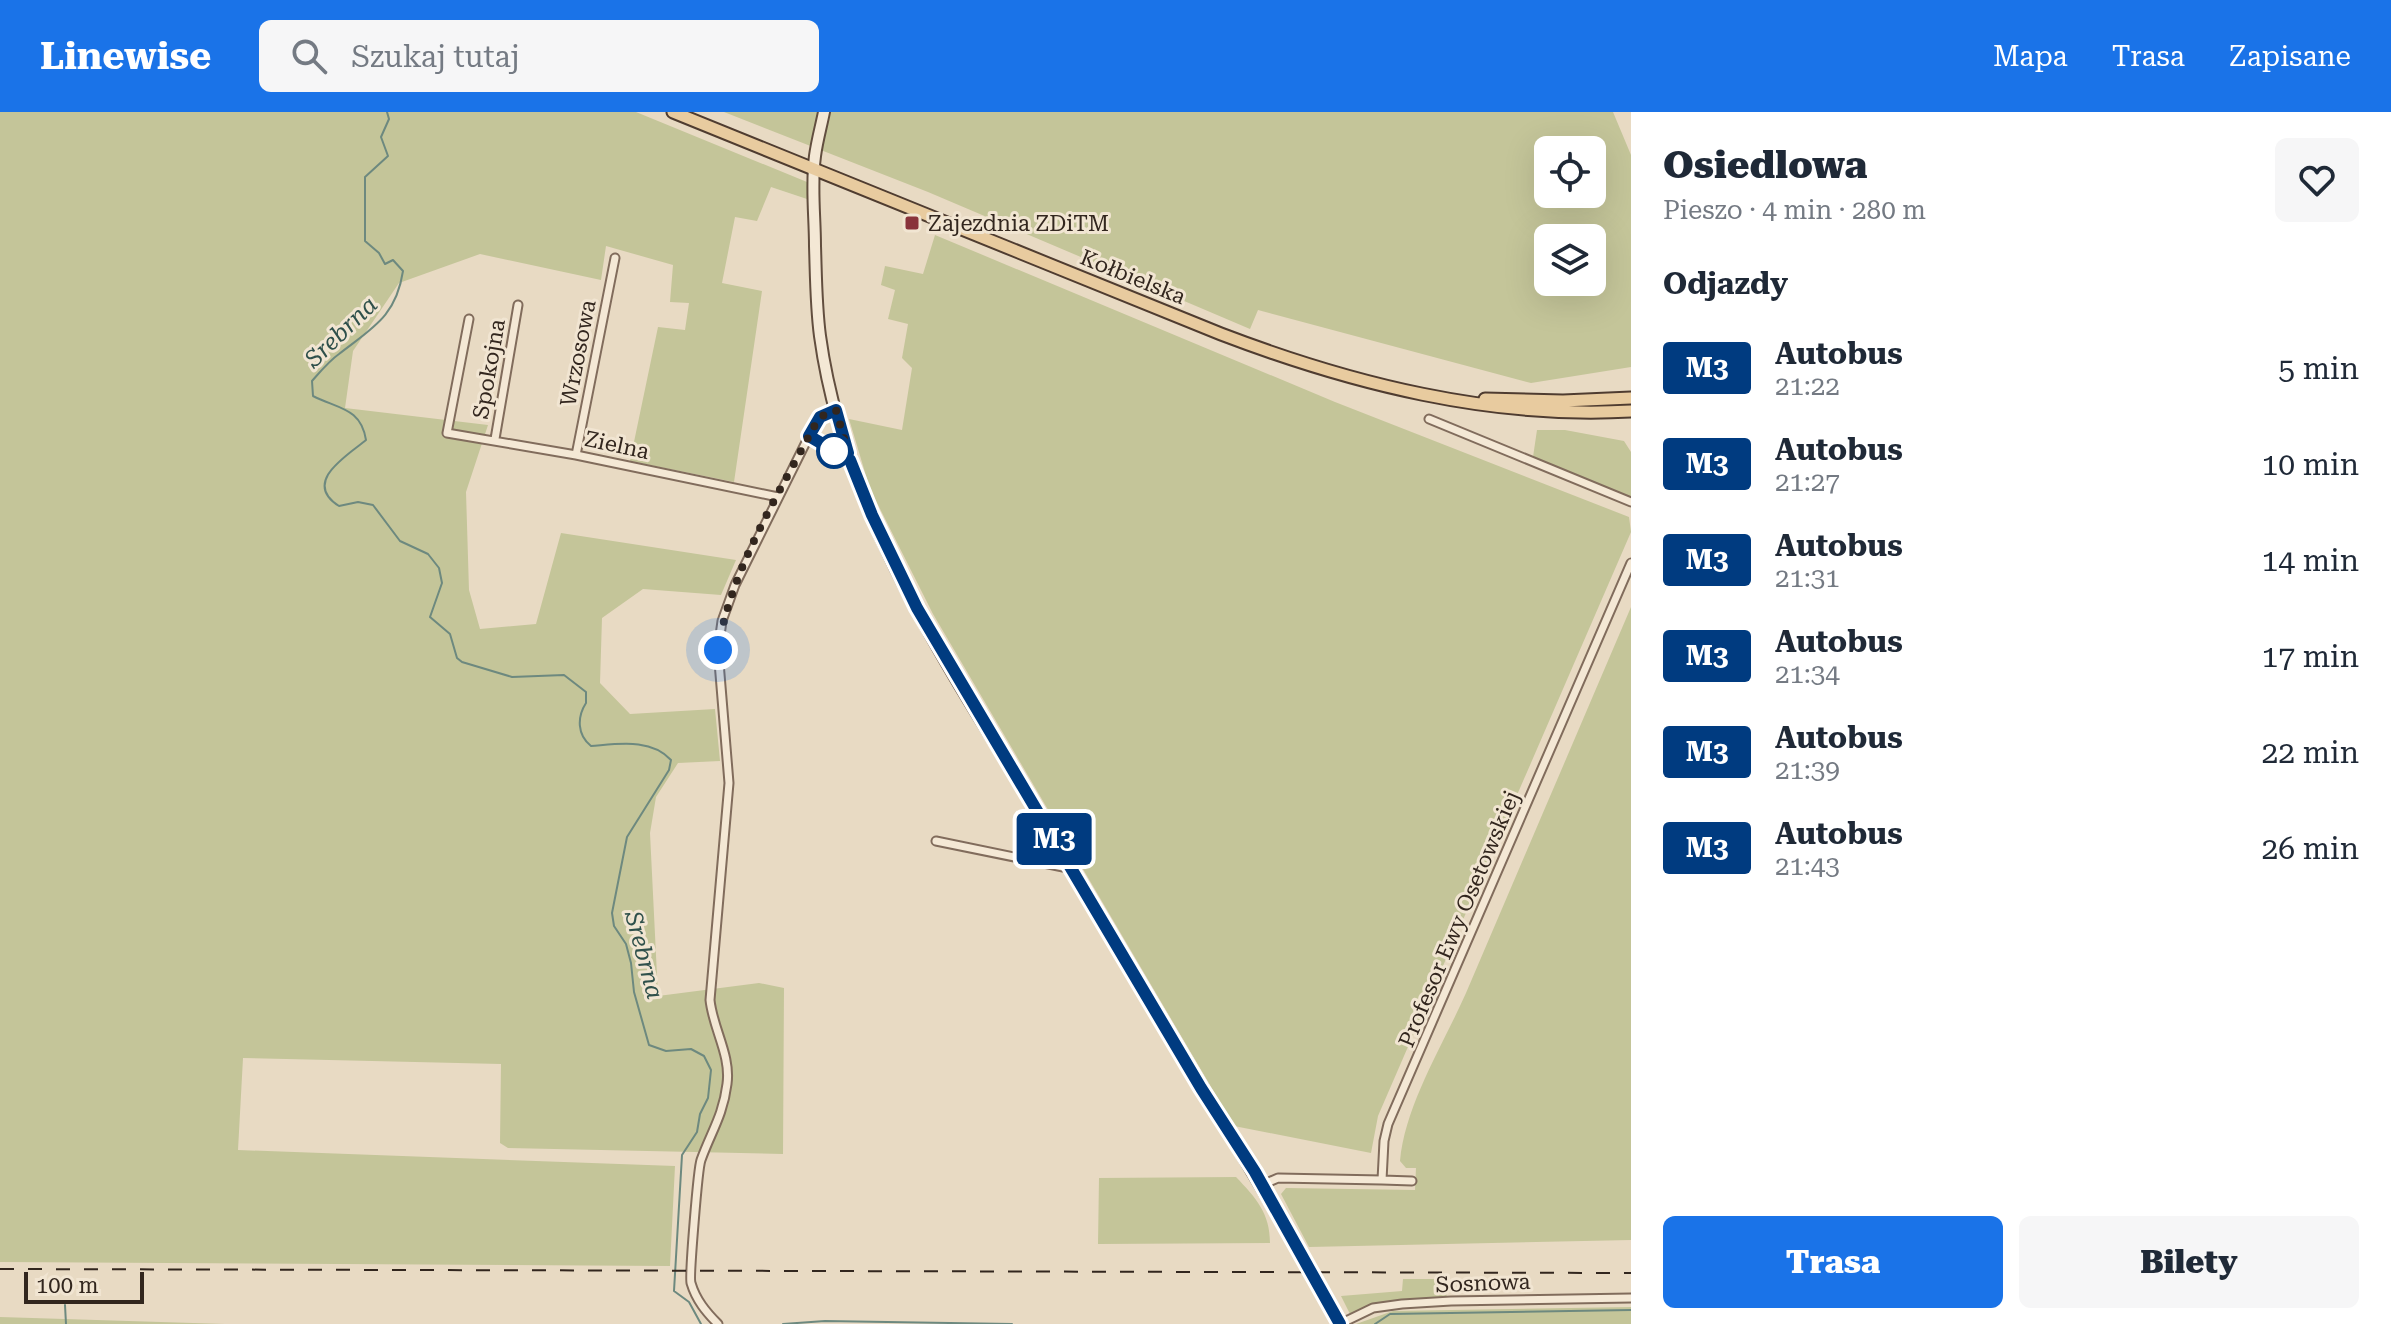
<!DOCTYPE html>
<html lang="pl">
<head>
<meta charset="utf-8">
<style>
  :root { --surface:#fff; --page:#f6f6f7; --text:#1f2937; --muted:#747a83; --accent:#1a73e8 }
  body { margin:0; font-family:"Roboto Serif",serif; background:var(--page); color:var(--text); height:100vh; display:flex; flex-direction:column; font-size:30px; white-space:nowrap }
  * { box-sizing:border-box; margin:0 }
  p { font-size:26px; color:var(--muted) }
  .icon { flex:none; width:44px; height:44px; fill:none; stroke:currentColor; stroke-width:2; stroke-linecap:round; stroke-linejoin:round }
  .map { position:relative; flex:1; overflow:hidden }
  .drawer { display:flex; flex-direction:column; background:var(--surface); width:760px }
  .drawer>* { flex:none }
  .badge { padding:0 16px; border-radius:6px; font-size:28px; line-height:52px }
  .controls { position:absolute; left:1534px; top:24px; display:grid; gap:16px }
  .controls a { display:grid; place-items:center; width:72px; height:72px; border-radius:12px; background:var(--surface); box-shadow:0 8px 32px #0002; font-size:40px }
  .scale { position:absolute; left:24px; bottom:20px; width:120px; box-sizing:border-box; padding-left:8px; border:4px solid #32261e; border-top:0; font-size:22px; line-height:28px; white-space:nowrap; color:#32261e; -webkit-text-stroke:6px #f1e5d2; paint-order:stroke }
  .you { position:absolute; width:40px; height:40px; margin:-20px; border:6px solid #fff; border-radius:50%; background:#1a73e8; box-shadow:0 0 0 12px #1a73e833 }
  .map>.badge { position:absolute; translate:-50% -50%; box-shadow:0 0 0 4px #fff }
  h2 { padding:0 32px; font-size:30px; line-height:72px }
  .round { display:grid; place-items:center; flex:none; width:84px; height:84px; border-radius:12px; background:var(--page) }
  .head { display:flex; align-items:center; justify-content:space-between; height:136px; padding:0 32px }
  h1 { font-size:38px; font-weight:800; line-height:60px }
  .action { display:flex; gap:16px; margin-top:auto; padding:16px 32px }
  .action a { flex:1; height:92px; border-radius:12px; background:var(--accent); color:#fff; font-size:32px; font-weight:800; line-height:92px; text-align:center }
  .action a+a { background:var(--page); color:var(--text) }
  ul { padding:0; list-style:none }
  li { display:flex; align-items:center; gap:24px; height:96px; padding:0 32px }
  li div { flex:1 }
  li b { display:block; font-size:30px }
  li em { font-style:normal }
  li .badge { min-width:88px; font-weight:700; text-align:center }
  header { display:flex; align-items:center; gap:48px; box-sizing:border-box; height:112px; padding:0 40px; background:var(--accent); color:#fff }
  header strong { font-size:38px }
  nav { display:flex; gap:44px; margin-inline-start:auto; font-size:28px }
  .search { width:560px; height:72px; background:var(--page); display:flex; align-items:center; gap:20px; box-sizing:border-box; padding:0 28px; border-radius:12px; color:var(--muted); font-size:30px }
  main { display:flex; flex:1; min-height:0 }
  .map>svg:first-child { display:block }
  .green { fill:#c4c599; fill-rule:evenodd }
  .lines { fill:none; stroke-linecap:round; stroke-linejoin:round }
  .stream { stroke:#6d897f; stroke-width:2 }
  .secondary-tunnel { stroke:#c4b6a2; stroke-width:10; stroke-dasharray:10 5; stroke-linecap:butt }
  .street-casing { stroke:#816c5c; stroke-width:11 }
  .secondary-casing { stroke:#624e3f; stroke-width:14 }
  .primary-casing { stroke:#4f3c30; stroke-width:15 }
  .street { stroke:#f4e8d5; stroke-width:7 }
  .secondary { stroke:#f4e8d5; stroke-width:10 }
  .primary { stroke:#e8cb9f; stroke-width:11 }
  .rail { stroke:#32261e; stroke-width:2; stroke-dasharray:14 14; stroke-linecap:butt }
  .line-casing { stroke:#fff; stroke-width:18 }
  .line { stroke:#003b80; stroke-width:12 }
  .walk { stroke:#32261e; stroke-width:8; stroke-dasharray:0 14.4 }
  .poi-dot { fill:#89333b; stroke:#f1e5d2; stroke-width:3 }
  .stop-dot { fill:#fff; stroke:#003b80; stroke-width:4 }
  .labels { text-anchor:middle; dominant-baseline:central; stroke-width:6; stroke-linejoin:round; paint-order:stroke }
  .poi-label { font-size:22px; fill:#32261e; stroke:#f1e5d2; text-anchor:start }
  .street-label { font-size:22px; fill:#32261e; stroke:#f1e5d2 }
  .water-label { font-size:24px; font-style:italic; fill:#2f504b; stroke:#f1e5d2 }
</style>
</head>
<body>
<header>
<strong>Linewise</strong>
<div class="search"><svg class="icon" aria-label="search" viewBox="0 0 24 24"><circle cx="10" cy="10" r="6"/><path d="M15 15l6 6"/></svg>Szukaj tutaj</div>
<nav><a>Mapa</a><a>Trasa</a><a>Zapisane</a></nav>
</header>
<main>
<div class="map">
<svg width="1631" height="1212" viewBox="0 0 1631 1212">
  <rect width="100%" height="100%" fill="#e8dac3"/>
  <path class="green" d="M0,0H636L807,70V87L771,75L757,109L735,105L722,171L762,179L734,370L630,349L658,215L685,218L689,191L670,190L673,153L606,134L601,168L480,142L399,171L353,239L345,296L488,313L466,380L469,478L480,517L536,512L561,421L736,448L721,483L643,477L602,506L600,571L630,602L715,597L720,649L678,651L656,685L650,721L658,884L759,871L784,876L783,1042L508,1036L500,1031L501,952L243,946L238,1038L675,1054L670,1154L0,1150Z
    M724,0H1613L1631,43V255L1531,271L1258,198L1250,217L928,80ZM1548,38H1592V82H1548ZM1548,126H1592V170H1548Z
    M935,123L1335,290L1629,405L1631,420L1378,1004L1371,1041L1234,1014L933,502L870,377L849,307L902,318L912,256L902,246L908,212L888,207L895,178L881,173L885,154L923,162Z
    M1537,318H1565L1624,329L1631,340V385L1533,345Z
    M1631,495V1128L1309,1135L1281,1082L1286,1076L1415,1078L1416,1056H1406L1400,1049C1405,993 1443,933 1466,881C1521,752 1576,624 1631,495Z
    M1236,1065C1256,1086 1270,1101 1270,1131L1098,1132L1099,1066Z
    M1403,1167H1445L1447,1187L1372,1193L1350,1202L1341,1184L1402,1179Z
    M1631,1195V1212H1356L1393,1199Z
    M0,1205L225,1212H0Z"/>
  <g class="lines">
    <path class="stream" d="M387,0L389,7L381,25L388,44L365,65V129L379,141L385,152L393,148L403,159C396,205 372,216 339,242C329,249 320,260 312,269L313,284C339,297 361,296 366,328C348,343 301,370 339,394L358,390L373,393L400,429L428,442L439,456L442,471L430,505L450,522L457,546L462,550L512,565L564,563L586,580V591C577,605 577,623 591,634C618,632 651,626 671,648L669,658L627,725L612,801L614,814L626,832L631,851L634,880L649,933L666,939L691,937L704,944L711,958L708,986L700,1002L697,1020L682,1043L674,1179L689,1190L701,1212
      M65,1193L66,1212
      M783,1212L825,1209L1012,1212
      M1375,1212L1390,1202L1631,1198"/>
    <path class="secondary-tunnel" d="M1308,1154L1321,1178"/>
    <defs>
      <path id="street" d="M469,207L447,321L576,343L778,385
        M1429,307L1631,390
        M495,327L518,193
        M576,343L615,146
        M936,729L1063,755L1070,752
        M1382,1068L1412,1069
        M1262,1073L1278,1066L1382,1068L1384,1029L1388,1012L1631,451
        M718,1212C706,1200 696,1188 691,1171C689,1165 698,1056 701,1048C711,1020 723,1004 727,972C731,943 713,917 710,888L729,671L718,538L722,509L735,473L814,314L822,304L836,298
        M1340,1212L1373,1196L1402,1192L1451,1189L1631,1186"/>
      <path id="secondary" d="M824,0C821,15 817,29 815,44C811,73 815,105 815,134C816,164 816,194 820,224C847,421 972,589 1072,755C1151,888 1230,1021 1308,1154
        M1321,1178L1340,1212"/>
      <path id="primary" d="M673,0L1221,222C1352,272 1491,307 1631,299
        M1485,287L1563,289L1631,286"/>
    </defs>
    <use href="#street" class="street-casing"/>
    <use href="#secondary" class="secondary-casing"/>
    <use href="#primary" class="primary-casing"/>
    <use href="#street" class="street"/>
    <use href="#secondary" class="secondary"/>
    <use href="#primary" class="primary"/>
    <path class="rail" d="M0,1157L1631,1161"/>
  </g>
  <g class="lines">
    <defs>
      <path id="line" d="M848,341L836,298L820,305L809,324L850,348L872,403L917,496L1201,976L1255,1060L1340,1212"/>
    </defs>
    <use href="#line" class="line-casing"/>
    <use href="#line" class="line"/>
    <path class="walk" d="M718,538C730,459 779,381 816,311L822,304L836,298L848,341L834,339"/>
  </g>
  <rect class="poi-dot" x="904" y="103" width="16" height="16" rx="4"/>
  <circle class="stop-dot" cx="834" cy="339" r="16"/>
  <g class="labels">
    <g class="poi-label">
      <text x="928" y="111">Zajezdnia ZDiTM</text>
    </g>
    <g class="street-label">
      <text transform="translate(1133 165) rotate(22)">Kołbielska</text>
      <text transform="translate(578 241) rotate(-79)">Wrzosowa</text>
      <text transform="translate(489 257) rotate(-80)">Spokojna</text>
      <text transform="translate(617 333) rotate(12)">Zielna</text>
      <text transform="translate(1459 807) rotate(-67)">Profesor Ewy Osetowskiej</text>
      <text transform="translate(1483 1171) rotate(-2)">Sosnowa</text>
    </g>
    <g class="water-label">
      <text transform="translate(341 220) rotate(-44)">Srebrna</text>
      <text transform="translate(644 843) rotate(75)">Srebrna</text>
    </g>
  </g>
</svg>
<div class="controls">
<a><svg class="icon" aria-label="locate" viewBox="0 0 24 24"><circle cx="12" cy="12" r="6"/><path d="M12 2v4M12 18v4M2 12h4M18 12h4"/></svg></a>
<a><svg class="icon" aria-label="layers" viewBox="0 0 24 24"><path d="M12 4l9 5-9 5-9-5zM3 14l9 5 9-5"/></svg></a>
</div>
<div class="scale">100 m</div>
<div class="you" style="left:718px;top:538px"></div>
<b class="badge" style="left:1054px;top:727px;background:#003b80;color:#fff">M3</b>
</div>
<section class="drawer">
<div class="head"><div><h1>Osiedlowa</h1><p>Pieszo · 4 min · 280 m</p></div><a class="round"><svg class="icon" aria-label="heart" viewBox="0 0 24 24"><path d="M12 20l-8-8c-3-5 5-10 8-4 3-6 11-1 8 4z"/></svg></a></div>
<h2>Odjazdy</h2>
<ul>
<li><span class="badge" style="background:#003b80;color:#fff">M3</span><div><b>Autobus</b><p>21:22</p></div><em>5 min</em></li>
<li><span class="badge" style="background:#003b80;color:#fff">M3</span><div><b>Autobus</b><p>21:27</p></div><em>10 min</em></li>
<li><span class="badge" style="background:#003b80;color:#fff">M3</span><div><b>Autobus</b><p>21:31</p></div><em>14 min</em></li>
<li><span class="badge" style="background:#003b80;color:#fff">M3</span><div><b>Autobus</b><p>21:34</p></div><em>17 min</em></li>
<li><span class="badge" style="background:#003b80;color:#fff">M3</span><div><b>Autobus</b><p>21:39</p></div><em>22 min</em></li>
<li><span class="badge" style="background:#003b80;color:#fff">M3</span><div><b>Autobus</b><p>21:43</p></div><em>26 min</em></li>
</ul>
<div class="action"><a>Trasa</a><a>Bilety</a></div>
</section>
</main>
</body>
</html>
